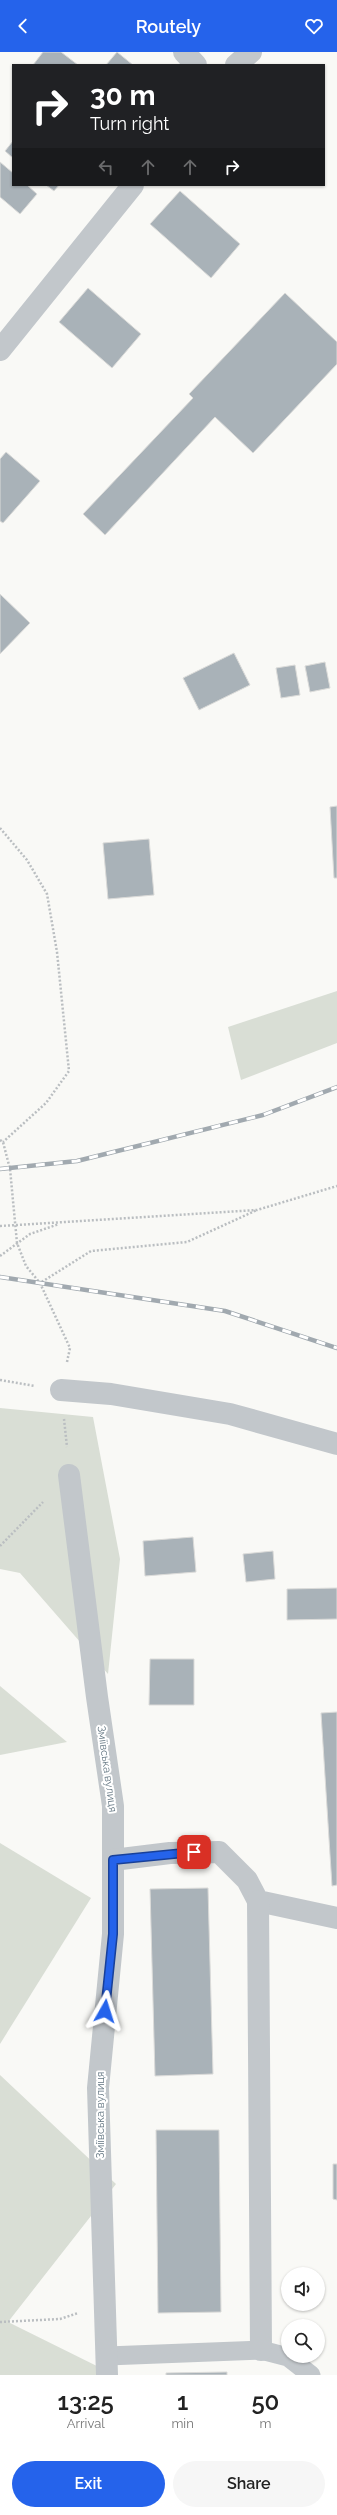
<!DOCTYPE html>
<meta charset="utf-8">
<style>
:root{--surface:#fff;--page:#f6f6f6;--text:#222;--muted:#767676;--accent:#2563eb}
body{margin:0;font-family:Raleway,sans-serif;background:var(--page);color:var(--text);height:100vh;display:flex;flex-direction:column;font-size:15px;white-space:nowrap}
*{box-sizing:border-box;margin:0}
p{font-size:13px;color:var(--muted)}
.icon{flex:none;width:22px;height:22px;fill:none;stroke:currentColor;stroke-width:2;stroke-linecap:round;stroke-linejoin:round}
.map{position:relative;height:2323px;overflow:hidden}
.sheet{display:flex;flex-direction:column;background:var(--surface);flex:1}
.sheet>*{flex:none}
.banner{position:absolute;left:12px;top:12px;width:313px;height:122px;border-radius:0px;box-shadow:0 1px 3px #0004;background:#202124;color:#fff;overflow:hidden}
.buttons{position:absolute;left:281px;top:2215px;display:grid;gap:8px}
.buttons a{display:grid;place-items:center;width:44px;height:44px;border-radius:50%;background:var(--surface);box-shadow:0 1px 3px #0004;font-size:20px}
.pin{position:absolute;display:grid;place-items:center;width:34px;height:34px;color:#fff;margin:-17px;border-radius:8px;box-shadow:0 2px 6px #0006}
.me{position:absolute;width:44px;margin:-22px;rotate:6deg;stroke-linejoin:round;filter:drop-shadow(0 0 3px #0008)}
.turn{display:flex;align-items:center;gap:14px;height:84px;padding:0 12px;font-size:18px}
.turn .icon{width:52px;height:52px;stroke-width:2.5}
.turn b{display:block;font-size:28px;line-height:34px}
.lanes{display:flex;align-items:center;height:38px;padding:0 12px;background:#0003;justify-content:center;gap:20px;direction:ltr}
.lanes .off{opacity:.35}
.eta{display:flex;justify-content:space-evenly;align-items:center;height:68px;text-align:center}
.eta b{font-size:24px;font-weight:600;line-height:28px}
.button{display:flex;gap:8px;margin-top:auto;padding:8px 12px}
.button a{flex:1;height:46px;border-radius:24px;background:var(--accent);color:#fff;font-size:16px;font-weight:600;line-height:46px;text-align:center}
.button a+a{background:var(--page);color:var(--text)}
header{display:flex;justify-content:space-between;align-items:center;height:52px;padding:0 12px;background:var(--accent);color:#fff;font-size:18px;font-weight:600}
.map>svg:first-child{display:block}
.green{fill:#d9ded5}
.building{fill:#a9b2b8;stroke:#dbdbd9}
.lines{fill:none;stroke-linecap:round;stroke-linejoin:round}
.path{stroke:#babec1;stroke-width:2.5;stroke-dasharray:2 2;stroke-linecap:butt}
.service{stroke:#c2c7cb;stroke-width:19}
.minor{stroke:#c2c7cb;stroke-width:22}
.rail-casing{stroke:#a1a9af;stroke-width:4.5}
.rail{stroke:#fff;stroke-width:3;stroke-dasharray:9;stroke-linecap:butt}
.route-casing{stroke:#184099;stroke-width:10}
.route{stroke:#2563eb;stroke-width:7}
.labels{text-anchor:middle;dominant-baseline:central;stroke-width:4;stroke-linejoin:round;paint-order:stroke}
.street-label{font-size:11px;fill:#637682;stroke:#fff}
</style>
<header><svg class="icon" aria-label="back" viewBox="0 0 24 24"><path d="M15 5l-7 7 7 7"/></svg>Routely<svg class="icon" aria-label="heart" viewBox="0 0 24 24"><path d="M12 20l-8-8c-3-5 5-10 8-4 3-6 11-1 8 4z"/></svg></header>
<div class="map">
<svg width="337" height="2323" viewBox="0 0 337 2323">
<rect width="100%" height="100%" fill="#f9f9f6"/>
<g class="green">
<path d="M337,939v52l-96,37 -13,-53z"/>
<path d="M0,1356l93,9 27,142 -12,115 -88,-101 -20,-4z"/>
<path d="M0,1634l67,56 -67,13z"/>
<path d="M0,1791l91,55 -91,146z"/>
<path d="M0,2023l116,109 -108,138 107,53h-115z"/>
</g>
<g class="building">
<path d="M43,0h18l17,13h-45z"/>
<path d="M117,0l16,13h-27z"/>
<path d="M13,89v17l-8,-7z"/>
<path d="M0,110l13,11v12h14l10,9 -17,20 -20,-17z"/>
<path d="M46,133h13l-5,6z"/>
<path d="M180,139l60,53 -29,34 -61,-54z"/>
<path d="M88,236l53,46 -29,34 -53,-46z"/>
<path d="M285,241l52,49v22l-84,89 -38,-36 -110,118 -22,-21 110,-116 -4,-4z"/>
<path d="M6,400l34,29 -37,42 -3,-2v-62z"/>
<path d="M0,542l30,29 -30,31z"/>
<path d="M234,601l16,32 -51,25 -16,-32z"/>
<path d="M325,610l5,26 -20,4 -5,-26z"/>
<path d="M295,613l5,30 -19,3 -5,-30z"/>
<path d="M337,754v72h-3l-4,-71z"/>
<path d="M149,787l5,56 -46,4 -5,-56z"/>
<path d="M193,1485l3,35 -51,4 -2,-35z"/>
<path d="M273,1499l2,28 -29,3 -3,-28z"/>
<path d="M337,1536v31l-50,1v-31z"/>
<path d="M150,1607h44v46h-45z"/>
<path d="M337,1660v173l-5,1 -11,-173z"/>
<path d="M208,1836l5,186 -58,2 -5,-187z"/>
<path d="M156,2078h63l2,182 -63,1z"/>
<path d="M333,2112h4v36l-4,-1z"/>
<path d="M227,2320v3h-61v-2z"/>
</g>
<g class="lines">
<g class="path">
<path d="M0,776l27,32 20,34 10,58 12,119 -23,32 -43,39"/>
<path d="M0,1088l3,2 7,27 7,74 9,23 14,17"/>
<path d="M0,1174l257,-16 80,-24"/>
<path d="M0,1204l30,-22 29,-10"/>
<path d="M67,1310l3,-14 -30,-65 51,-32 96,-9 70,-32"/>
<path d="M0,1328l35,6"/>
<path d="M64,1367l3,28"/>
<path d="M0,1494l43,-44"/>
<path d="M0,2270l60,-3 18,-6"/>
</g>
<path class="service" d="M107,2304l154,-6 27,7 23,18"/>
<g class="minor">
<path d="M184,0l12,13"/>
<path d="M236,13l15,-13"/>
<path d="M0,298l133,-165"/>
<path d="M61,1338l50,4 119,20 107,30"/>
<path d="M69,1423l28,222 16,109v128l-15,154 9,287"/>
<path d="M113,1808l57,-7 49,-1 28,28 11,21 79,17"/>
<path d="M258,1849l3,449"/>
</g>
<g class="rail-casing">
<g id="rail">
<path d="M0,1117l77,-8 186,-46 74,-28"/>
<path d="M0,1225l225,34 112,37"/>
</g>
</g>
<use href="#rail" class="rail"/>
</g>
<g class="lines">
<g class="route-casing">
<path id="route" d="M105,1959l8,-77v-74l81,-8"/>
</g>
<use href="#route" class="route"/>
</g>
<g class="labels">
<g class="street-label">
<text transform="translate(107 1717) rotate(82)">Зміївська вулиця</text>
<text transform="translate(100 2063) rotate(-90)">Зміївська вулиця</text>
</g>
</g>
</svg>
<div class="buttons">
<a><svg class="icon" aria-label="sound" viewBox="0 0 24 24"><path d="M4 9h4l5-4v14l-5-4H4zM17 9q2 3 0 6"/></svg></a>
<a><svg class="icon" aria-label="search" viewBox="0 0 24 24"><circle cx="10" cy="10" r="6"/><path d="M15 15l6 6"/></svg></a>
</div>
<div class="pin" style="left:194px;top:1800px;background:#d93025"><svg class="icon" aria-label="arrive" viewBox="0 0 24 24"><path d="M6 21V4h12l-3 4 3 4H6"/></svg></div>
<svg class="me" style="left:105px;top:1959px" viewBox="-20 -20 40 40"><path d="M0-17L14 15 0 8-14 15z" fill="#2563eb" stroke="#fff" stroke-width="4"/></svg>
<div class="banner">
<div class="turn"><svg class="icon" aria-label="right" viewBox="0 0 24 24"><path d="M7 20v-9h11M14 6l5 5-5 5"/></svg><div><b>30 m</b>Turn right</div></div>
<div class="lanes"><svg class="icon off" aria-label="left" viewBox="0 0 24 24"><path d="M17 20v-9H6M10 6l-5 5 5 5"/></svg><svg class="icon off" aria-label="ahead" viewBox="0 0 24 24"><path d="M12 20V5M6 11l6-6 6 6"/></svg><svg class="icon off" aria-label="ahead" viewBox="0 0 24 24"><path d="M12 20V5M6 11l6-6 6 6"/></svg><svg class="icon" aria-label="right" viewBox="0 0 24 24"><path d="M7 20v-9h11M14 6l5 5-5 5"/></svg></div>
</div>
</div>
<section class="sheet">
<div class="eta">
<div><b>13:25</b><p>Arrival</p></div>
<div><b>1</b><p>min</p></div>
<div><b>50</b><p>m</p></div>
</div>
<div class="button"><a>Exit</a><a>Share</a></div>
</section>
